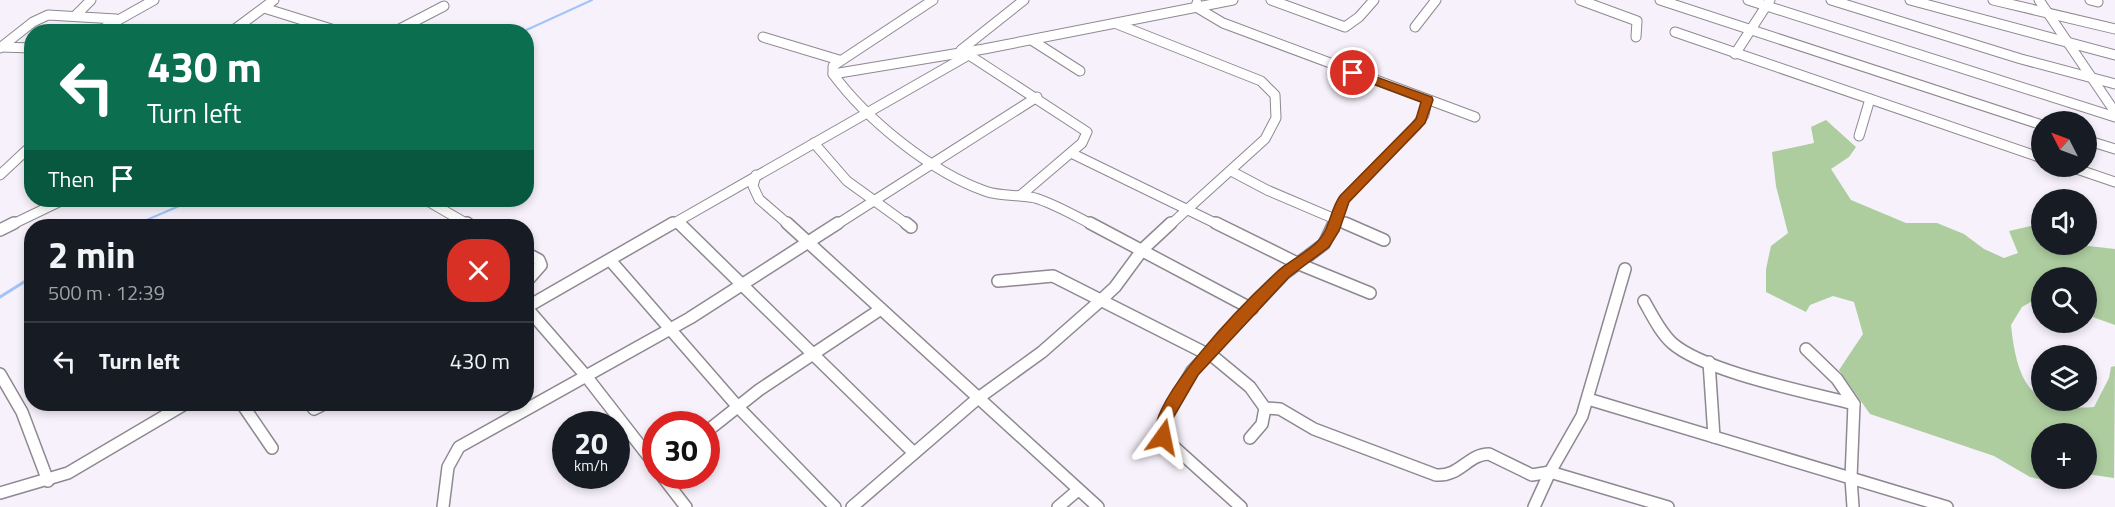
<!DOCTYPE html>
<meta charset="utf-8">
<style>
:root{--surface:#171b24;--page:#20242c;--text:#f1f3f6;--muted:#9ea1a6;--line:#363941}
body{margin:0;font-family:"Titillium Web",sans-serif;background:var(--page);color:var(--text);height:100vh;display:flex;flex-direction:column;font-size:22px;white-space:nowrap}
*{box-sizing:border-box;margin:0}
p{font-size:20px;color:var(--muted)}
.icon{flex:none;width:33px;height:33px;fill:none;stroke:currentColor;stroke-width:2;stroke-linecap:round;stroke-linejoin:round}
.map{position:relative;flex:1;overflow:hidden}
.drawer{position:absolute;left:24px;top:219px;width:510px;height:192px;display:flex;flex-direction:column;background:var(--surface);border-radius:24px;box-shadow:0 3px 9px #0003}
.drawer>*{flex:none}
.hud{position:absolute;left:24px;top:24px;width:510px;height:183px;border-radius:24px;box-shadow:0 3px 9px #0003;background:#0b6e4f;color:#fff;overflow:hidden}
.needle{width:39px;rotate:312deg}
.controls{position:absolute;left:2031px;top:111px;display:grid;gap:12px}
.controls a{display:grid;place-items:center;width:66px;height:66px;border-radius:50%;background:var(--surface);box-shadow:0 3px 9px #0003;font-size:30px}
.speed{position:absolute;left:552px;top:411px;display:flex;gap:12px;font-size:30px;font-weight:700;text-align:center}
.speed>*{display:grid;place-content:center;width:78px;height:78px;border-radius:50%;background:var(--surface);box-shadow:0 3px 9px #0003;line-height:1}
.speed small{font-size:15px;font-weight:400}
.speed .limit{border:9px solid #d22;background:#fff;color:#111}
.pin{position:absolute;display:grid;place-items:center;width:51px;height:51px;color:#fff;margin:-26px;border:3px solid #fff;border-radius:50%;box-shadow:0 2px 6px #0007}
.me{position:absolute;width:66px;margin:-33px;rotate:12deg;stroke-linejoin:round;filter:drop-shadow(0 0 4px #0008)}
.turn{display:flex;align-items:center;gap:21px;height:126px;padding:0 24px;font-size:27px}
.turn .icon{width:78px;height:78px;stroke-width:2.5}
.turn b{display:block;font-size:42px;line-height:51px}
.then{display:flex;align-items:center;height:57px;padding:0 24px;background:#0003;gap:12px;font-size:22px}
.round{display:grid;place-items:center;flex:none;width:63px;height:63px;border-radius:24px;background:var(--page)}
.head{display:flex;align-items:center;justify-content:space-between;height:102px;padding:0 24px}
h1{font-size:36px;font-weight:700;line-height:45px}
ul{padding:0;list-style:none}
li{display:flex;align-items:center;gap:18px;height:78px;padding:0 24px;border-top:2px solid var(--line)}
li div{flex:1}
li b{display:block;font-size:22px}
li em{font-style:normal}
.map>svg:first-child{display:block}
.green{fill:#adcd9f}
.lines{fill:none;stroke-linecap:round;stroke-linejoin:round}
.stream-far1{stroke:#a1c4f8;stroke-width:2}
.stream{stroke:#a1c4f8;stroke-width:3}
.street-far1-casing{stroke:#8e8891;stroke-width:11}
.street-casing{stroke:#8e8891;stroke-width:14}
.street-far1{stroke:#fff;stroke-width:9}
.street{stroke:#fff;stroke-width:11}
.route{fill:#b45309;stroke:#753606;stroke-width:1.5}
</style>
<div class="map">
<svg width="2115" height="507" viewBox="0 0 2115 507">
<rect width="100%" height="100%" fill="#f7f1fb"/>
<path class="green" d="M1826,120l30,27 -7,10 -18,12 20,31 55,23h31l27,11 20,15 20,9 14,-5 -9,-22 31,-7 -4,-21 5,6 1,35 38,1 35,4v76l-28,-10 -1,-37h-44l-1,24 -7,-2 -12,7 -11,18c6,57 20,87 83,82l15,-29 2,-11 4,-1 -1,112 -27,-4 -1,-40h-44v44l32,1 -7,6 -37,-8 -36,-21 -124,-42 -31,-44 24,-36 -9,-32 -21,-6 -23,9 -4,7 -40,-20v-23l5,-23 17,-13 -12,-47 -4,-34 42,-9 -3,-16z"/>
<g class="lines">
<g class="stream-far1">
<path d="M522,32l70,-32"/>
<path d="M135,225l58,-25"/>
</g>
<g class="stream">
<path d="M133,226l6,-3"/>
<path d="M0,297l32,-20"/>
</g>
<g class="street-far1-casing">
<g id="street-far1">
<path d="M933,0l-100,66v8l151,-25 249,-49"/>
<path d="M1271,0l74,27 14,-10 15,-17"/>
<path d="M1580,0l57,21 -1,16"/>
<path d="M1660,0l382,125"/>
<path d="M1748,0l367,117"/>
<path d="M1831,0l190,59 94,25"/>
<path d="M1910,0l205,55"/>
<path d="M1993,0l122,29"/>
<path d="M2039,0l76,112"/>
<path d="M2090,0l8,2"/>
<path d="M1197,3l-1,4 27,16 252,94"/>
<path d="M264,8l77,24"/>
<path d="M75,16l16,-16"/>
<path d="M1117,24l144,57 14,14 1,23 -11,21 -95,86"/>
<path d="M1415,27l21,-27"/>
<path d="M97,32l57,-32"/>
<path d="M231,32l43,-32"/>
<path d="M394,32l50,-26"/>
<path d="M1675,32l367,126"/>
<path d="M763,37l76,23"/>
<path d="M1033,41l47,30"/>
<path d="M0,47l32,1"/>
<path d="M0,48l33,-26 15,-7 68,4"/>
<path d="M961,50l63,-50"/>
<path d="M1735,54l35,-54"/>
<path d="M969,55l118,77 -5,11 -61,52"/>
<path d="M833,74c34,46 98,98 152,117 16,6 33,3 50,7 20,6 40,18 58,27"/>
<path d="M1859,136l11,-37"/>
<path d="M2086,140l29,9"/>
<path d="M814,143l33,38 61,44"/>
<path d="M1071,153l148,72"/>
<path d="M2068,166l47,16"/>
<path d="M1231,171l36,19 82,35"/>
<path d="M0,175l32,-30"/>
<path d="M756,175l-3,11 6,13 30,26"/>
<path d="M426,200l43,25"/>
<path d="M678,222l3,3"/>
<path d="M11,225l52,-25"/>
<path d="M671,225l301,-172"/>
<path d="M836,225l201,-128"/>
<path d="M1334,225l10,-26 72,-73 8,-11 3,-15"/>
</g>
</g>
<g class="street-casing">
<g id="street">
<path d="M467,223l4,3"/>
<path d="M679,223l235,230"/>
<path d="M787,223l311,284"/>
<path d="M906,223l5,4"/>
<path d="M1090,223l162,86"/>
<path d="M1216,223l83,41 71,29"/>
<path d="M1345,223l39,17"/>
<path d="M0,230l14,-7"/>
<path d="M526,253l13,7 2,5 -15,17"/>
<path d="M610,260l128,147 97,100"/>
<path d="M998,281l55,-5 162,82 35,29 15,21 -3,16 -12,14"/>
<path d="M1644,301c8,14 16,31 28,42 33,29 136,49 182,61"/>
<path d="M526,307l60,69 70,90"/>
<path d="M527,307l146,-84"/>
<path d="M1806,349l31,30 17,25 -3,74 2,29"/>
<path d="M1709,362l5,75"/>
<path d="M0,374l22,38 26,69"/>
<path d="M1588,399l359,108"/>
<path d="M242,404l30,44"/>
<path d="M310,404l4,5 10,-5"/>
<path d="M1265,408l15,1 34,20 122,46c24,2 32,-21 53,-21l43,21 18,-3 118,35"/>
<path d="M706,432l53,-42 122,-81"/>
<path d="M662,476l24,31"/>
<path d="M0,493l68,-20 117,-69"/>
<path d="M443,507l5,-40 11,-20 231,-129 148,-95"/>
<path d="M852,507l125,-108 65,-47 58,-51 15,-14 28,-38 28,-26"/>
<path d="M1058,507l20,-17"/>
<path d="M1241,507l-78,-70 2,-20 27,-46 92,-97 40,-30 10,-21"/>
<path d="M1534,507l16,-35 32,-56 43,-147"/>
</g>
</g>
<use href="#street-far1" class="street-far1"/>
<use href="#street" class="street"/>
</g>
<path class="route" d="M1349,70h8l75,27 1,3 -8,23 -76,79 -10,29 -10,16 -40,30 -91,98 -25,43 -5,24h-11c-18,-36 94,-146 121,-171 12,-11 29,-18 40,-30 12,-12 12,-31 22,-45l76,-77 5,-17 -72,-27z"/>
</svg>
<div class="controls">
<a><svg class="needle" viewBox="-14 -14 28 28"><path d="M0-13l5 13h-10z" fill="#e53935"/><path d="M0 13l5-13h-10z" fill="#9ea1a6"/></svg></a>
<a><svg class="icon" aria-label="sound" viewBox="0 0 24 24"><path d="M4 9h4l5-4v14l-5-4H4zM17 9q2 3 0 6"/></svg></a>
<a><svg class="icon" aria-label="search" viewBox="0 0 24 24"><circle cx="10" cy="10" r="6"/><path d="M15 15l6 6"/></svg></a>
<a><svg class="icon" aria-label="layers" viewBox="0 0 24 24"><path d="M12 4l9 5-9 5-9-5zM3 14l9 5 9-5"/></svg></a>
<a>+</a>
</div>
<div class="speed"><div>20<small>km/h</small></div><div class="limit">30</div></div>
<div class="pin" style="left:1353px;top:73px;background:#d93025"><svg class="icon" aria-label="arrive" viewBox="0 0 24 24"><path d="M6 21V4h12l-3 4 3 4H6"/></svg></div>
<svg class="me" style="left:1163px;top:437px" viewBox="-20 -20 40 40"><path d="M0-17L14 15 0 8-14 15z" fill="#b45309" stroke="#fff" stroke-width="4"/></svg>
<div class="hud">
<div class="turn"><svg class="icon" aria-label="left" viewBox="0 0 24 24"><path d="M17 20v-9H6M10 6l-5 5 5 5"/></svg><div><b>430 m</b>Turn left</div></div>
<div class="then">Then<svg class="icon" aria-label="arrive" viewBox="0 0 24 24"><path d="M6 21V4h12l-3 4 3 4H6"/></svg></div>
</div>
<section class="drawer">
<div class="head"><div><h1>2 min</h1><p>500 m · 12:39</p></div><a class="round" style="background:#d93025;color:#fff"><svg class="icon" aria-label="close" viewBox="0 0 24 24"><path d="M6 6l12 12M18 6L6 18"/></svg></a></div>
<ul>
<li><svg class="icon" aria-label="left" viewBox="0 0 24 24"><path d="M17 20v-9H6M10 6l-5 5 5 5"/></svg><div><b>Turn left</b></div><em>430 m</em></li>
</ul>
</section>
</div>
